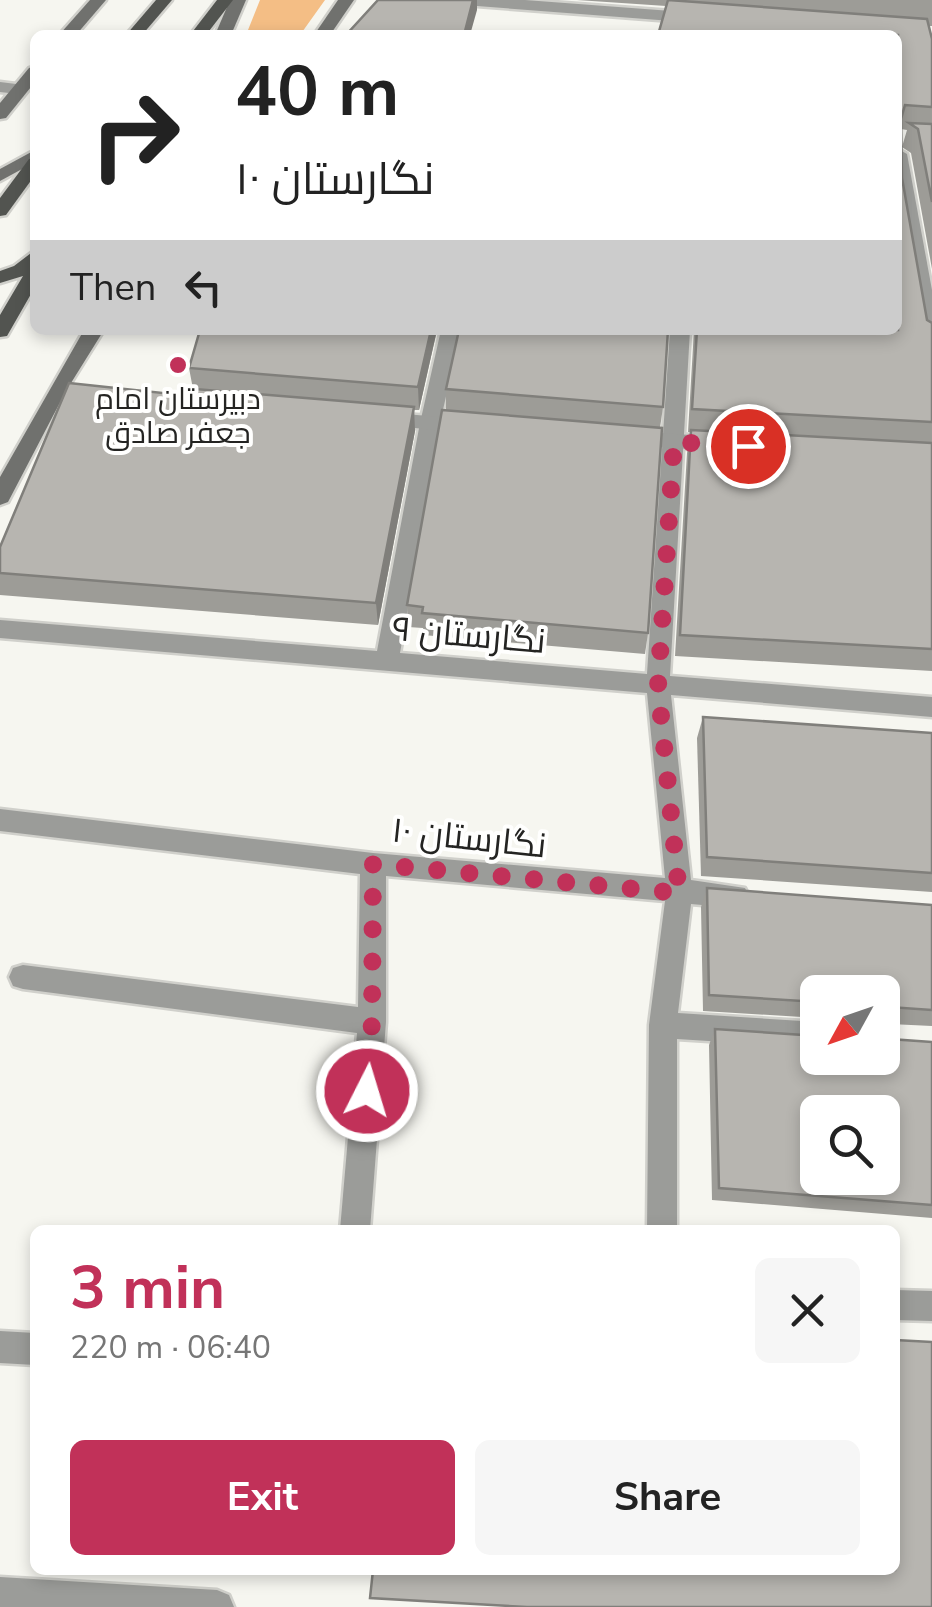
<!DOCTYPE html>
<meta charset="utf-8">
<style>
:root{--surface:#fff;--page:#f6f6f6;--text:#222;--muted:#767676;--accent:#c13159}
body{margin:0;font-family:"Nunito Sans",Cairo,sans-serif;background:var(--page);color:var(--text);height:100vh;display:flex;flex-direction:column;font-size:38px;white-space:nowrap}
*{box-sizing:border-box;margin:0}
p{font-size:32px;color:var(--muted)}
.icon{flex:none;width:55px;height:55px;fill:none;stroke:currentColor;stroke-width:2;stroke-linecap:round;stroke-linejoin:round}
.map{position:relative;flex:1;overflow:hidden}
.side{position:absolute;left:30px;top:1225px;width:870px;height:350px;display:flex;flex-direction:column;background:var(--surface);border-radius:15px;box-shadow:0 5px 15px #0003}
.side>*{flex:none}
.banner{position:absolute;left:30px;top:30px;width:872px;height:305px;border-radius:15px;box-shadow:0 5px 15px #0003;background:#fff;color:var(--text);overflow:hidden}
.needle{width:65px;rotate:230deg}
.fabs{position:absolute;left:800px;top:975px;display:grid;gap:20px}
.fabs a{display:grid;place-items:center;width:100px;height:100px;border-radius:15px;background:var(--surface);box-shadow:0 5px 15px #0003;font-size:50px}
.pin{position:absolute;display:grid;place-items:center;width:85px;height:85px;color:#fff;margin:-42px;border:5px solid #fff;border-radius:50%;box-shadow:0 2px 10px #0007}
.me{position:absolute;width:110px;margin:-55px;rotate:5deg;stroke-linejoin:round;filter:drop-shadow(0 0 8px #0008)}
.turn{display:flex;align-items:center;gap:35px;height:210px;padding:0 40px;font-size:45px}
.turn .icon{width:130px;height:130px;stroke-width:2.5}
.turn b{display:block;font-size:70px;line-height:85px}
.then{display:flex;align-items:center;height:95px;padding:0 40px;background:#0003;gap:20px;font-size:38px}
.round{display:grid;place-items:center;flex:none;width:105px;height:105px;border-radius:15px;background:var(--page)}
.summary{display:flex;align-items:center;justify-content:space-between;height:170px;padding:0 40px}
h1{font-size:60px;font-weight:700;line-height:75px;color:var(--accent)}
.primary-button{display:flex;gap:20px;margin-top:auto;padding:20px 40px}
.primary-button a{flex:1;height:115px;border-radius:15px;background:var(--accent);color:#fff;font-size:40px;font-weight:700;line-height:115px;text-align:center}
.primary-button a+a{background:var(--page);color:var(--text)}
.map>svg:first-child{display:block}
.green{fill:#f4be85}
.lines{fill:none;stroke-linecap:round;stroke-linejoin:round}
.minor-casing{stroke:#d0d0cb;stroke-width:5}
.tertiary-casing{stroke:#d0d0cb;stroke-width:5}
.secondary-casing{stroke:#d0d0cb;stroke-width:5}
.primary-casing{stroke:#d0d0cb;stroke-width:5}
.minor{fill:#9b9c99;fill-rule:evenodd}
.tertiary{fill:#9b9c99;fill-rule:evenodd}
.secondary{fill:#70716e;fill-rule:evenodd}
.primary{fill:#525450;fill-rule:evenodd}
.wall{fill:#9d9c97}
.shaded-wall{fill:#807f7b}
.building{fill:#b7b5b0;stroke:#807f7b;stroke-width:2.5;fill-rule:evenodd}
.route{stroke:#c13159;stroke-width:18;stroke-dasharray:0 32.4}
.poi-dot{fill:#c13159;stroke:#fffffe;stroke-width:4}
.labels{text-anchor:middle;dominant-baseline:central;stroke-width:8;stroke-linejoin:round;paint-order:stroke}
.far-poi-label{font-size:30px;fill:#242422;stroke:#fffffe}
.street-label{font-size:35px;fill:#242422;stroke:#fffffe}
</style>
<div class="map">
<svg width="932" height="1607" viewBox="0 0 932 1607">
<rect width="100%" height="100%" fill="#f6f6f0"/>
<path class="green" d="M260,0h65l-25,35h-54z"/>
<g class="lines">
<g class="minor-casing">
<g id="minor">
<path d="M456,0h69l173,13 8,5 -8,5 -234,-18z"/>
<path d="M0,82l24,3 2,4 -8,5 -18,-2z"/>
<path d="M898,149l9,5 25,136v59l-10,-6 -24,-142z"/>
<path d="M441,330h20l-21,93 -40,230 247,21 23,-344h20l-20,346 262,21v20l-261,-22 20,185 54,8 4,8 -4,8 -9,4 -45,-4 -13,109 140,9v26l-141,-9v191h-30l2,-205 16,-124 -279,-25v146l-16,208h-30l17,-197 -334,-44 -10,-3 -4,-9 4,-9 10,-3 335,42 2,-133 -360,-43v-22l373,44 292,25 -18,-185 -647,-55v-18l377,31 43,-228z"/>
<path d="M895,1290l37,1v30l-37,-1z"/>
<path d="M0,1331l35,2v32l-35,-2z"/>
<path d="M0,1577l217,13 12,5 5,12h-234z"/>
</g>
</g>
<g class="tertiary-casing">
<g id="tertiary">
<path d="M383,412l90,8 10,7 -10,7 -97,-10v-10z"/>
<path d="M628,431l94,6 10,7 -10,7 -94,-6 -10,-7z"/>
</g>
</g>
<g class="secondary-casing">
<g id="secondary">
<path d="M90,0h16l-30,35h-17z"/>
<path d="M230,0h16l-15,35h-16z"/>
<path d="M338,0h16l-24,35h-16z"/>
<path d="M35,66v16l-29,36 -6,1v-16l29,-35z"/>
<path d="M35,150v12l-35,19v-12z"/>
<path d="M84,330h20l-38,61 -58,111 -8,3v-28z"/>
</g>
</g>
<g class="primary-casing">
<g id="primary">
<path d="M156,0h16l-30,35h-16z"/>
<path d="M217,0h16l-27,35h-16z"/>
<path d="M35,158v17l-29,40 -6,1v-18l29,-39z"/>
<path d="M35,250v37l-28,49 -7,1v-22l23,-39 -23,7v-12l14,-5z"/>
</g>
</g>
<use href="#minor" class="minor"/>
<use href="#tertiary" class="tertiary"/>
<use href="#secondary" class="secondary"/>
<use href="#primary" class="primary"/>
</g>
<g class="wall">
<path d="M577,0h355v26h-3l3,13v230l-21,-116 -9,-6 5,-17 -6,-1 1,49 25,142 5,3v348l-257,-15 12,-203 4,-21h-3l6,-102h204l-232,-324z"/>
<path d="M200,330h237l-18,80h-5l1,21 -37,194 -378,-30v-48l181,-152 12,-6 -4,-21z"/>
<path d="M446,389l217,18 -3,21 -12,205 -3,21 -222,-19v-7l-15,-1 -1,-22 39,-195z"/>
<path d="M703,717l229,16v159l-231,-16 -4,-138z"/>
<path d="M707,888l225,17v121l-42,-2v15l42,3v176l-220,-18 -3,-155 6,-16 167,29 -64,-66v26l-115,-7 -2,-104z"/>
</g>
<g class="shaded-wall">
<path d="M473,0h4v10l-7,25h-6z"/>
<path d="M431,330h6l-18,80 -1,-23z"/>
<path d="M414,407l1,24 -37,194 -2,-22z"/>
</g>
<g class="building">
<path d="M378,0h95l-9,35h-118z"/>
<path d="M668,0l259,19 5,20v68l-27,-2 -4,14 1,59 25,142 5,3v99l-240,-13 5,-79h201v-295h-240z"/>
<path d="M909,123l23,1v78l-14,-73z"/>
<path d="M200,330h231l-13,57 -229,-19z"/>
<path d="M459,330h209l-5,77 -217,-18z"/>
<path d="M69,383l112,12 2,-7 231,19 -38,196 -376,-30v-26z"/>
<path d="M442,410l220,18 -14,205 -226,-20 1,-6 -16,-2z"/>
<path d="M691,430l241,13v206l-252,-14z"/>
<path d="M703,717l229,16v140l-225,-16z"/>
<path d="M707,888l225,17v105l-42,-3v32l42,3v163l-213,-17 -4,-159 103,7v22h64v-66h-64v10l-109,-7zM818,1112h64v66h-64z"/>
<path d="M895,1340l37,2v265h-405l-157,-9 3,-28h522z"/>
</g>
<g class="lines">
<path class="route" d="M367,1091l5,-69 1,-158 306,29 -21,-207 16,-244 74,4"/>
</g>
<circle class="poi-dot" cx="178" cy="365" r="10"/>
<g class="labels">
<g class="far-poi-label">
<text x="178" y="399">دبیرستان امام<tspan x="178" dy="34">جعفر صادق</tspan></text>
</g>
<g class="street-label">
<text transform="translate(469 635) rotate(5)">نگارستان ۹</text>
<text transform="translate(469 838) rotate(6)">نگارستان ۱۰</text>
</g>
</g>
</svg>
<div class="fabs">
<a><svg class="needle" viewBox="-14 -14 28 28"><path d="M0-13l5 13h-10z" fill="#e53935"/><path d="M0 13l5-13h-10z" fill="#767676"/></svg></a>
<a><svg class="icon" aria-label="search" viewBox="0 0 24 24"><circle cx="10" cy="10" r="6"/><path d="M15 15l6 6"/></svg></a>
</div>
<div class="pin" style="left:748px;top:446px;background:#d93025"><svg class="icon" aria-label="arrive" viewBox="0 0 24 24"><path d="M6 21V4h12l-3 4 3 4H6"/></svg></div>
<svg class="me" style="left:367px;top:1091px" viewBox="-20 -20 40 40"><circle r="17" fill="#c13159" stroke="#fff" stroke-width="3"/><path d="M0-11L8 9 0 5-8 9z" fill="#fff"/></svg>
<div class="banner">
<div class="turn"><svg class="icon" aria-label="right" viewBox="0 0 24 24"><path d="M7 20v-9h11M14 6l5 5-5 5"/></svg><div><b>40 m</b>نگارستان ۱۰</div></div>
<div class="then">Then<svg class="icon" aria-label="left" viewBox="0 0 24 24"><path d="M17 20v-9H6M10 6l-5 5 5 5"/></svg></div>
</div>
<section class="side">
<div class="summary"><div><h1>3 min</h1><p>220 m · 06:40</p></div><a class="round"><svg class="icon" aria-label="close" viewBox="0 0 24 24"><path d="M6 6l12 12M18 6L6 18"/></svg></a></div>
<div class="primary-button"><a>Exit</a><a>Share</a></div>
</section>
</div>
